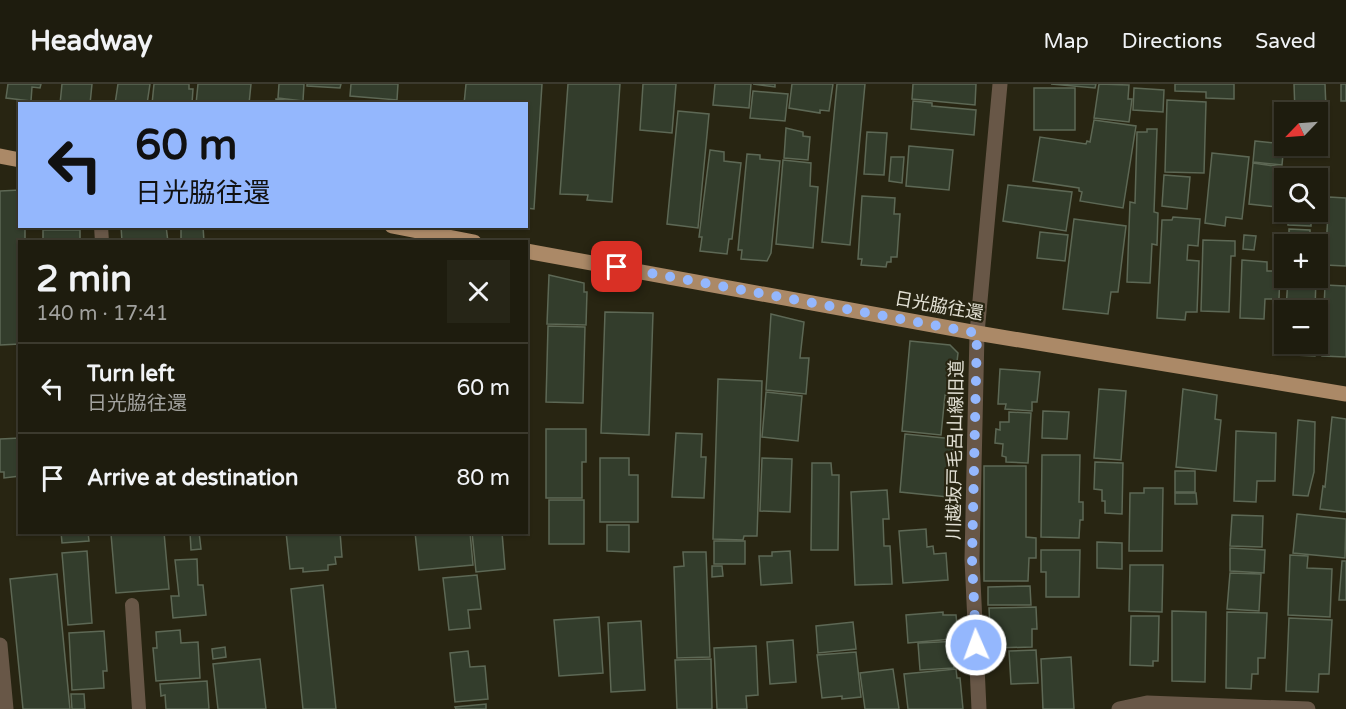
<!DOCTYPE html>
<meta charset="utf-8">
<style>
:root{--surface:#1e1c0e;--page:#262517;--text:#f1f3f6;--muted:#a1a19e;--line:#3c3a2e}
body{margin:0;font-family:"Varela Round","Noto Sans JP",sans-serif;background:var(--page);color:var(--text);height:100vh;display:flex;flex-direction:column;font-size:22px;white-space:nowrap}
*{box-sizing:border-box;margin:0}
p{font-size:20px;color:var(--muted)}
.icon{flex:none;width:33px;height:33px;fill:none;stroke:currentColor;stroke-width:2;stroke-linecap:round;stroke-linejoin:round}
.map{position:relative;flex:1;overflow:hidden}
.panel{position:absolute;left:18px;top:156px;width:510px;height:294px;display:flex;flex-direction:column;background:var(--surface);border-radius:0px;box-shadow:0 2px 4px #0004,0 0 0 2px var(--line)}
.panel>*{flex:none}
.hud{position:absolute;left:18px;top:18px;width:510px;height:126px;border-radius:0px;box-shadow:0 2px 4px #0004,0 0 0 2px var(--line);background:#94b7fd;color:#111;overflow:hidden}
.needle{width:39px;rotate:245deg}
.tools{position:absolute;left:1274px;top:18px;display:grid;gap:12px}
.tools a{display:grid;place-items:center;width:54px;height:54px;border-radius:0px;background:var(--surface);box-shadow:0 2px 4px #0004,0 0 0 2px var(--line);font-size:30px}
.pin{position:absolute;display:grid;place-items:center;width:51px;height:51px;color:#fff;margin:-26px;border-radius:12px;box-shadow:0 3px 9px #0006}
.me{position:absolute;width:66px;margin:-33px;rotate:358deg;stroke-linejoin:round;filter:drop-shadow(0 0 4px #0008)}
.turn{display:flex;align-items:center;gap:21px;height:126px;padding:0 18px;font-size:27px}
.turn .icon{width:78px;height:78px;stroke-width:2.5}
.turn b{display:block;font-size:42px;line-height:51px}
.round{display:grid;place-items:center;flex:none;width:63px;height:63px;border-radius:0px;background:var(--page)}
.headline{display:flex;align-items:center;justify-content:space-between;height:102px;padding:0 18px}
h1{font-size:36px;font-weight:800;line-height:45px}
ul{padding:0;list-style:none}
li{display:flex;align-items:center;gap:18px;height:90px;padding:0 18px;border-top:2px solid var(--line)}
li div{flex:1}
li b{display:block;font-size:22px}
li em{font-style:normal}
header{display:flex;align-items:center;gap:36px;box-sizing:border-box;height:84px;padding:0 30px;background:var(--surface);border-bottom:2px solid var(--line)}
header strong{font-size:28px}
nav{display:flex;gap:33px;margin-inline-start:auto;font-size:21px}
.map>svg:first-child{display:block}
.building{fill:#333d2c;stroke:#5d6855;stroke-width:1.5}
.lines{fill:none;stroke-linecap:round;stroke-linejoin:round}
.service{stroke:#685747;stroke-width:14}
.minor{stroke:#685747;stroke-width:15}
.tertiary{stroke:#685747;stroke-width:15}
.primary{stroke:#ab8967;stroke-width:15}
.route{stroke:#94b7fd;stroke-width:10;stroke-dasharray:0 18}
.labels{text-anchor:middle;dominant-baseline:central;stroke-width:4.5;stroke-linejoin:round;paint-order:stroke}
.street-label{font-size:18px;fill:#e2e0d4;stroke:#282512}
</style>
<header>
<strong>Headway</strong>
<nav><a>Map</a><a>Directions</a><a>Saved</a></nav>
</header>
<div class="map">
<svg width="1346" height="625" viewBox="0 0 1346 625">
<rect width="100%" height="100%" fill="#282512"/>
<g class="building">
<path d="M8,0h33l-1,4 -8,-1 -1,14 -25,-3z"/>
<path d="M62,0h30l-2,20h-30z"/>
<path d="M118,0h32l-3,20h-32z"/>
<path d="M154,0h35v5h4l-1,15h-40z"/>
<path d="M198,0h53l-2,20h-53z"/>
<path d="M279,0h25l-1,17 -25,-3z"/>
<path d="M307,0h34l-1,4 -33,-2z"/>
<path d="M351,0h47l-1,16 -47,-4z"/>
<path d="M466,0h76l-8,125 -8,-1v-104h-62z"/>
<path d="M568,0h52l-8,118 -25,-2 1,-5 -28,-1z"/>
<path d="M643,0h33l-4,49 -32,-3z"/>
<path d="M715,0h36l-2,24 -36,-3z"/>
<path d="M753,0h22v3z"/>
<path d="M792,0h41l-4,27 -9,-1v3l-31,-5z"/>
<path d="M837,0h28l-15,161 -28,-3z"/>
<path d="M913,0h63l-1,21 -63,-6z"/>
<path d="M1051,0h45l-1,4z"/>
<path d="M1099,0l30,1 -1,14h4l-3,23 -35,-4z"/>
<path d="M1175,0h59v15l-28,-1v-6l-31,-1z"/>
<path d="M1294,0h31l2,50h-10v-22h-22z"/>
<rect x="1341" y="0" width="5" height="17"/>
<rect x="1034" y="4" width="41" height="42"/>
<path d="M1134,4l30,2 -1,22 -30,-2z"/>
<path d="M753,7l35,3 -3,27 -35,-3z"/>
<path d="M276,15l27,3v2h-27z"/>
<path d="M1167,16l39,2 -2,71 -39,-1z"/>
<path d="M913,17l19,2v3l44,4 -2,25 -63,-6z"/>
<path d="M678,27l31,3 -11,114 -31,-4z"/>
<path d="M1094,36l42,6 -13,82 -43,-7 2,-9 -3,-1v-3l-46,-7 7,-44 46,7 1,-3 3,1z"/>
<path d="M786,44l17,4v4l7,1 -2,23 -24,-2z"/>
<path d="M1147,45h10l-3,83 4,1 -1,32 -5,-1 -2,39 -23,-1 3,-80 5,1 2,-71h10z"/>
<path d="M867,48l20,1 -3,42 -20,-1z"/>
<path d="M1255,57l29,3 -2,21 -29,-3z"/>
<path d="M909,62l44,4 -4,40 -43,-4z"/>
<path d="M710,66l14,2v9l17,2 -9,76h-3l-2,15 -27,-3 2,-14h-3z"/>
<path d="M1212,69l37,4 -7,62 -16,-2 -1,9 -20,-3z"/>
<path d="M747,70l13,1v4l20,2 -9,92 -4,8 -26,-2 1,-9h-4z"/>
<path d="M891,73h13l-2,26 -13,-2z"/>
<path d="M783,76l28,3 -1,23 8,1 -5,61 -37,-4z"/>
<path d="M1253,79l29,4 -5,40 -28,-3z"/>
<path d="M1290,84l35,1 -2,54h-12v3l-23,-1v-13h29v-34h-27z"/>
<path d="M1164,91l26,2 -3,32 -25,-3z"/>
<path d="M1008,101l64,7 -6,39 -63,-10z"/>
<path d="M20,106v36h5v16h-5v102l-20,1v-154z"/>
<path d="M862,112l33,2 -1,16h6l-3,43h-6v5h-4l-1,5 -25,-2 1,-6h-4z"/>
<path d="M1329,113l17,1v68l-21,-1z"/>
<path d="M1173,133l27,2 -2,27 -10,-1 -1,15 12,1 -2,51h-11l-1,8 -28,-2 5,-98h10z"/>
<path d="M1074,135l52,7 -8,66h-7l-3,22 -45,-5z"/>
<path d="M121,142h45l2,16h-46z"/>
<path d="M181,142h22l1,16h-23z"/>
<path d="M1289,145l21,1v14h-21z"/>
<rect x="43" y="146" width="37" height="12"/>
<path d="M1040,148l28,3 -3,26 -28,-3z"/>
<path d="M1244,151l12,1 -2,14 -11,-1z"/>
<path d="M1203,156l32,1v15h-4l-2,56 -28,-1z"/>
<path d="M1242,176l25,2v9h13l-1,28h-14l-1,20 -24,-1z"/>
<path d="M549,191l35,8v9h3l-1,33 -39,-1z"/>
<path d="M1288,194h28l-1,32h-29z"/>
<path d="M1325,201l21,1v71l-24,-1z"/>
<path d="M605,228l48,1 -4,122 -48,-2z"/>
<path d="M771,230l33,8 -4,36h9l-3,36 -40,-4z"/>
<path d="M548,242l37,1 -2,76 -37,-1z"/>
<path d="M910,257l40,4 8,8 -5,43 -8,-1 -4,40 -39,-4z"/>
<path d="M1285,260h31l-1,12 -21,-1v-7h-9z"/>
<path d="M1000,285l40,3 -3,30h-5v9l-27,-2 1,-5h-8z"/>
<path d="M718,295l44,2 -5,155h-13l-1,4 -30,-1z"/>
<path d="M1099,305l27,2 -5,69 -27,-2z"/>
<path d="M1183,305l34,6 -2,24 6,1 -5,51 -40,-4z"/>
<path d="M766,308l36,4 -4,45 -36,-4z"/>
<path d="M1043,327l26,1 -2,27 -25,-1z"/>
<path d="M1009,328l22,1 -3,50 -22,-1v-5l-4,-1 1,-12 -8,-1 1,-14 4,1v-8h9z"/>
<path d="M1332,333l14,2v93l-26,-3 3,-23 2,1z"/>
<path d="M1298,336l17,2 -1,50 -6,24 -15,-1z"/>
<path d="M546,345h40v33h-4v36h-36z"/>
<path d="M1236,347l40,2 -1,48h-18l-1,21 -22,-1z"/>
<path d="M676,349l26,1 -1,23h5l-2,41 -32,-1z"/>
<path d="M905,350l49,5 -6,58 -48,-5z"/>
<path d="M20,354v38l-16,2v-6h-4v-33z"/>
<path d="M1042,371h38l-1,47h4v18h-3l-1,18 -38,-1z"/>
<path d="M600,374h29v17h9v47h-38z"/>
<path d="M762,374l30,1 -2,53 -30,-1z"/>
<path d="M1095,378l28,1 -1,51 -17,-1v-12h-3v-11l-8,-1z"/>
<path d="M812,379h19l1,12h7l-1,75h-27z"/>
<path d="M984,382h42v71l10,1v20h-7l-1,23h-44z"/>
<rect x="1175" y="387" width="20" height="21"/>
<path d="M1144,404h19l-1,63h-33l1,-58h14z"/>
<path d="M887,406l2,29h-6l1,27h6l2,38 -37,1 -4,-93z"/>
<path d="M1175,409h21l1,11h-22z"/>
<rect x="549" y="416" width="35" height="44"/>
<path d="M1297,430l49,5 -1,39 -52,-5z"/>
<path d="M1232,431l31,1 -1,31 -32,-1z"/>
<path d="M607,441h22v27l-22,-1z"/>
<path d="M926,445l1,18 6,-1 1,8 12,-1 2,27 -45,3 -4,-52z"/>
<path d="M61,448h27l1,9 -27,2z"/>
<path d="M127,448h37l5,57 -53,4 -5,-59z"/>
<path d="M190,448h9l2,17 -10,1z"/>
<path d="M286,448h54l2,25h-7l1,7 -8,1v5l-25,2v-4l-13,1z"/>
<path d="M415,448h55l3,33 -54,5z"/>
<path d="M472,448h30l3,37 -29,3z"/>
<rect x="714" y="457" width="31" height="23"/>
<path d="M1097,458l25,1v26l-25,-1z"/>
<path d="M1230,464l35,2 -1,23 -34,-2z"/>
<path d="M1041,466h39l-1,47h-33v-25h-5z"/>
<path d="M87,467l5,72 -24,2 -6,-72z"/>
<path d="M790,467l2,32 -31,2 -2,-29h13v-4z"/>
<path d="M683,468h23l4,105 -33,1 -3,-91 10,-1z"/>
<path d="M1290,471l18,1 -1,12 25,1 -2,48 -42,-2z"/>
<path d="M197,475l1,26h5l3,30 -33,3 -2,-22h8l-4,-36z"/>
<path d="M1342,477h4v39h-7z"/>
<path d="M1130,481h33l-1,47 -33,-1z"/>
<path d="M712,482h10l1,10 -11,1z"/>
<path d="M1230,489l31,1 -2,37 -32,-2z"/>
<path d="M57,490l13,135h-47l-13,-130z"/>
<path d="M477,491l4,34 -13,1 2,18 -21,2 -6,-52z"/>
<path d="M323,501l13,124h-33l-12,-120z"/>
<path d="M1030,502l1,19h-43v-18z"/>
<path d="M1036,523l1,22h-5v18l-41,1 -2,-40z"/>
<path d="M1172,527l34,1 -1,70 -33,-1z"/>
<path d="M943,528v3h13l2,21 -6,1v2l-44,4 -2,-28z"/>
<path d="M1227,528l40,1 -2,45h-7v16h-6l-1,15 -25,-1z"/>
<path d="M1131,532h28l-1,45h-5v5l-23,-1z"/>
<path d="M599,533l4,56 -44,3 -5,-56z"/>
<path d="M1289,534l43,2 -3,54h-10l-1,18 -32,-1z"/>
<path d="M641,537l4,69 -34,2 -3,-69z"/>
<path d="M853,538l3,27 -38,4 -2,-27z"/>
<path d="M180,546l1,13 17,-1 2,36 -44,3 -3,-33h4l-1,-16z"/>
<path d="M104,547l3,40h-4l1,17 -32,2 -3,-57z"/>
<path d="M793,556l3,42 -26,2 -3,-42z"/>
<path d="M960,557l2,21h-8v6l-34,2 -2,-27z"/>
<path d="M756,562l2,49 -12,1 1,13h-30l-3,-61z"/>
<path d="M225,563l1,10 -13,2 -1,-10z"/>
<path d="M1036,566l2,33 -27,1 -2,-33z"/>
<path d="M468,567l2,16 15,-1 3,33 -33,3 -5,-49z"/>
<path d="M856,568l5,45 -19,2v-3l-20,2 -5,-43z"/>
<path d="M1071,573l3,52h-31l-2,-50z"/>
<path d="M260,575l6,50h-48l-5,-45z"/>
<path d="M711,575l1,50h-35l-2,-49z"/>
<path d="M893,585l6,40h-34l-5,-36z"/>
<path d="M956,585l1,9h3l3,31h-55l-4,-35z"/>
<path d="M207,597l2,28h-43l-1,-14 -4,1 -1,-12z"/>
<path d="M71,610h13l1,15h-13z"/>
<path d="M486,620v5h-30l-1,-2z"/>
</g>
<g class="lines">
<g class="service">
<path d="M101,142l1,16"/>
<path d="M132,521l7,104"/>
</g>
<g class="minor">
<path d="M0,561l6,64"/>
<path d="M1119,625l28,-6 161,6"/>
</g>
<path class="tertiary" d="M979,625l-7,-150 5,-226 23,-249"/>
<g class="primary">
<path d="M0,72l20,4"/>
<path d="M392,142l82,16"/>
<path d="M526,167l451,82 369,61"/>
</g>
</g>
<g class="lines">
<path class="route" d="M617,183l360,66 -5,226 4,86"/>
</g>
<g class="labels">
<g class="street-label">
<text transform="translate(939 222) rotate(10)">日光脇往還</text>
<text transform="translate(955 366) rotate(-89)">川越坂戸毛呂山線旧道</text>
</g>
</g>
</svg>
<div class="tools">
<a><svg class="needle" viewBox="-14 -14 28 28"><path d="M0-13l5 13h-10z" fill="#e53935"/><path d="M0 13l5-13h-10z" fill="#a1a19e"/></svg></a>
<a><svg class="icon" aria-label="search" viewBox="0 0 24 24"><circle cx="10" cy="10" r="6"/><path d="M15 15l6 6"/></svg></a>
<a>+</a>
<a>−</a>
</div>
<div class="pin" style="left:617px;top:183px;background:#d93025"><svg class="icon" aria-label="arrive" viewBox="0 0 24 24"><path d="M6 21V4h12l-3 4 3 4H6"/></svg></div>
<svg class="me" style="left:976px;top:561px" viewBox="-20 -20 40 40"><circle r="17" fill="#94b7fd" stroke="#fff" stroke-width="3"/><path d="M0-11L8 9 0 5-8 9z" fill="#fff"/></svg>
<div class="hud">
<div class="turn"><svg class="icon" aria-label="left" viewBox="0 0 24 24"><path d="M17 20v-9H6M10 6l-5 5 5 5"/></svg><div><b>60 m</b>日光脇往還</div></div>
</div>
<section class="panel">
<div class="headline"><div><h1>2 min</h1><p>140 m · 17:41</p></div><a class="round"><svg class="icon" aria-label="close" viewBox="0 0 24 24"><path d="M6 6l12 12M18 6L6 18"/></svg></a></div>
<ul>
<li><svg class="icon" aria-label="left" viewBox="0 0 24 24"><path d="M17 20v-9H6M10 6l-5 5 5 5"/></svg><div><b>Turn left</b><p>日光脇往還</p></div><em>60 m</em></li>
<li><svg class="icon" aria-label="arrive" viewBox="0 0 24 24"><path d="M6 21V4h12l-3 4 3 4H6"/></svg><div><b>Arrive at destination</b></div><em>80 m</em></li>
</ul>
</section>
</div>
